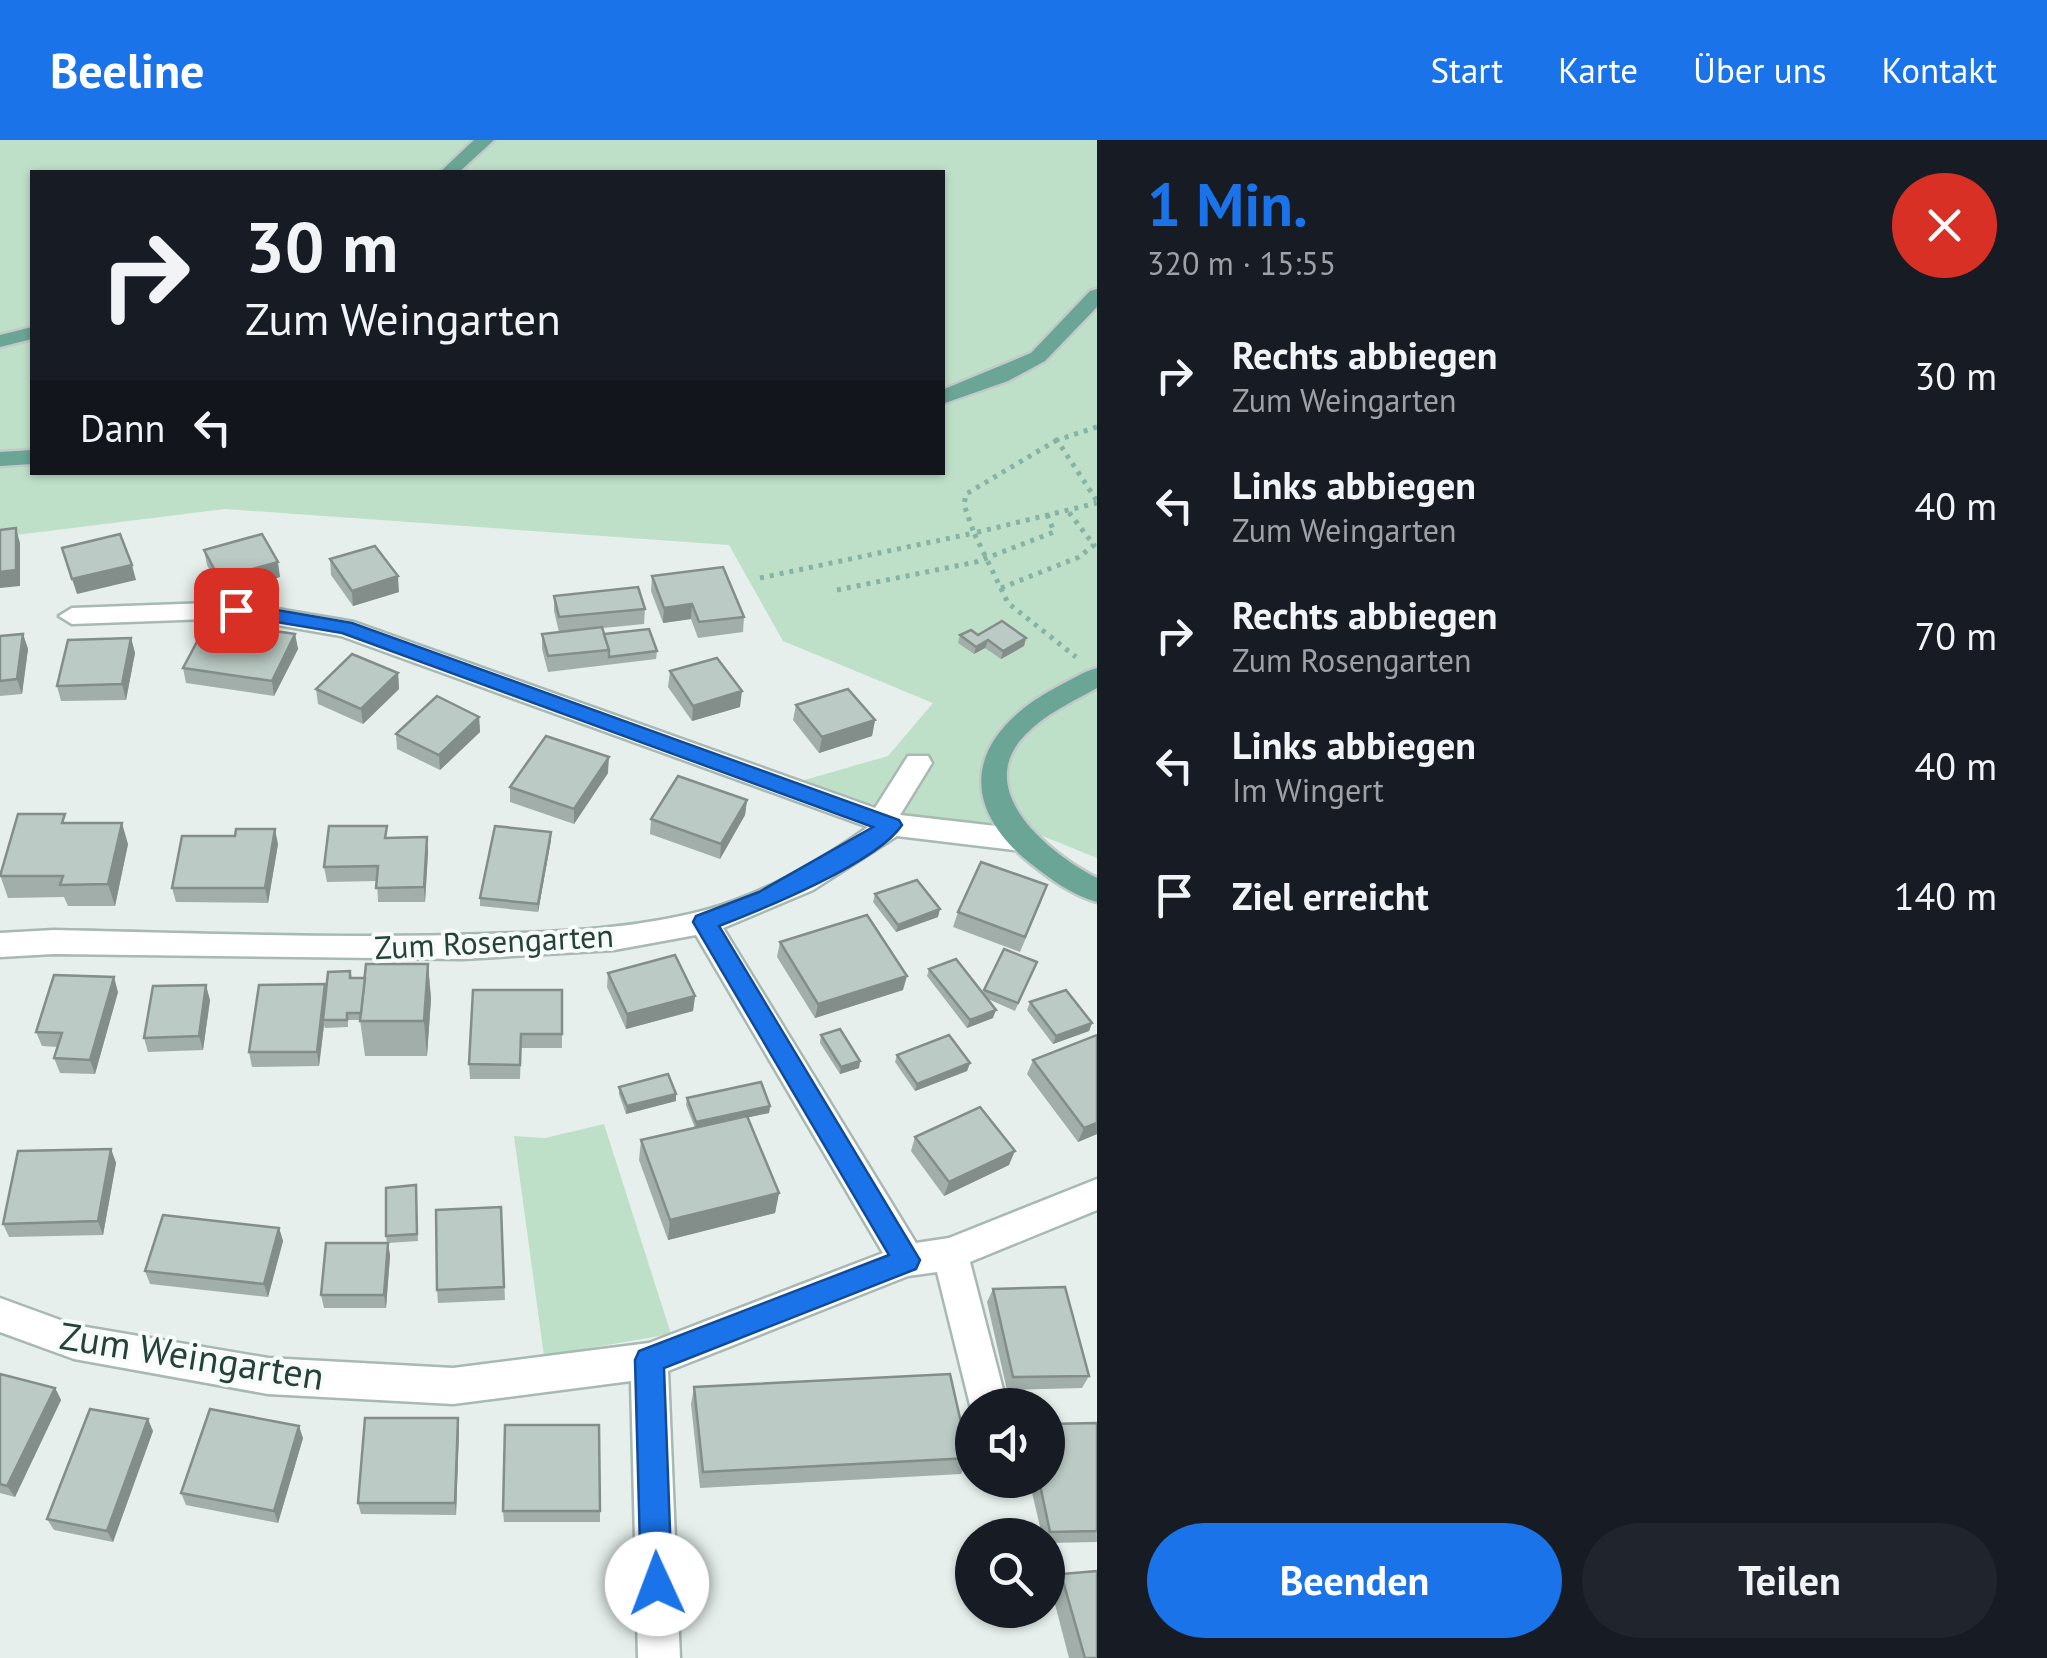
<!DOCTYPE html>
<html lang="de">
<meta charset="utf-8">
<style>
:root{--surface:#171b24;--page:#20242c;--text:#f1f3f6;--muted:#9ea1a6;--accent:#1a73e8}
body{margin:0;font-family:"PT Sans",sans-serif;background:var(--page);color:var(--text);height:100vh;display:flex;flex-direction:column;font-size:38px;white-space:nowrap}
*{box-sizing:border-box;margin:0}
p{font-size:32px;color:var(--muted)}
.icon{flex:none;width:55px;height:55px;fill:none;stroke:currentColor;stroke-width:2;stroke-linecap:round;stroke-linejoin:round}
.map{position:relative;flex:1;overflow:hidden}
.sheet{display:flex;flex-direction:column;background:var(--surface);width:950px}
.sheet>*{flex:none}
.top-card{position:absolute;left:30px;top:30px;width:915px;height:305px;border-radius:0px;box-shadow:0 2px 8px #0004;background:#171b24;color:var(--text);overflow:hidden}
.buttons{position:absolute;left:955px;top:1248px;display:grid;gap:20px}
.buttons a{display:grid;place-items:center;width:110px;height:110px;border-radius:50%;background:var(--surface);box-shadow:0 2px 8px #0004;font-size:50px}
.pin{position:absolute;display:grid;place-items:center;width:85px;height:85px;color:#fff;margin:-42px;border-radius:20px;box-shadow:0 5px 15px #0006}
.me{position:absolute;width:110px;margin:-55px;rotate:358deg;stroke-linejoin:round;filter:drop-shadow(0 0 8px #0008)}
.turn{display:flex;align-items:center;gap:35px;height:210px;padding:0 50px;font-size:45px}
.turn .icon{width:130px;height:130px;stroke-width:2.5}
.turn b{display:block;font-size:70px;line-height:85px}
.then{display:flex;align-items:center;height:95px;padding:0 50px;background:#0003;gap:20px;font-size:38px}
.round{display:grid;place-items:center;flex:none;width:105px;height:105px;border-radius:52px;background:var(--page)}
.summary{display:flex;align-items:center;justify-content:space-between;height:170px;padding:0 50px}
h1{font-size:60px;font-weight:700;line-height:75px;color:var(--accent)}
.cta{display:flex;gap:20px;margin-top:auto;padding:20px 50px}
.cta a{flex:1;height:115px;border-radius:60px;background:var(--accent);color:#fff;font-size:40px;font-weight:700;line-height:115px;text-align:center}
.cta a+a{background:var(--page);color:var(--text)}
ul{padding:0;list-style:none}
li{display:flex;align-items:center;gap:30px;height:130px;padding:0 50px}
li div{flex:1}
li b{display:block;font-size:38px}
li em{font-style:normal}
header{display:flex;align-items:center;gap:60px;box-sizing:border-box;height:140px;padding:0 50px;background:var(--accent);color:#fff}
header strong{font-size:48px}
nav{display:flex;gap:55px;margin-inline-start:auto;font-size:35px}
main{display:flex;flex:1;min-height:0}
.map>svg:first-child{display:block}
.green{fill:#bfe0c8;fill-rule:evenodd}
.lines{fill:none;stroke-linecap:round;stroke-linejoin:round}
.minor-casing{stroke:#a8b8b2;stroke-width:5}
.major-casing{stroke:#c2cac8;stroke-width:5}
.path{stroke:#86b3a5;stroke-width:5;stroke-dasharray:4 6;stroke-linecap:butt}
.minor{fill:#fff;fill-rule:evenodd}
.major{fill:#6aa596;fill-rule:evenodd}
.wall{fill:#a1aea9}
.shaded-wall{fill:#838d89}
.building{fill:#bbcac4;stroke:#838d89;stroke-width:2.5}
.route{fill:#1a73e8;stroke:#114b97;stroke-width:2.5}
.labels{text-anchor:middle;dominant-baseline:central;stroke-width:8;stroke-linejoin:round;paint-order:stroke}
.street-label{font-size:32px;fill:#24423a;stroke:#f7fbf9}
.near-street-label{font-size:38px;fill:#24423a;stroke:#f7fbf9}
</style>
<header>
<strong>Beeline</strong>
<nav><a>Start</a><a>Karte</a><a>Über uns</a><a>Kontakt</a></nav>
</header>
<main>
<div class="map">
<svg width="1097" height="1518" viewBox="0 0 1097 1518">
<rect width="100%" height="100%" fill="#e6efeb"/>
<g class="green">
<path d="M0,0h1097v718l-89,-36 -39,2 -85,-13 -90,-28 94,-27 45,-53 -150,-62 -54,-96 -504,-36 -225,28zM32,32h910v300h-910z"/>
<path d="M604,984l67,210 -127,22 -30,-220 31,2z"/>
</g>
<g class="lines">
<g class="minor-casing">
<path id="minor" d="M236,462l118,20 521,186 33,-52h20l4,7 -32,52 123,14 10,3 5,8 -5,8 -10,3 -126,-15 -84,54 -90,38 193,315 33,-5 148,-59v31l-127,52 37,143h-35v8l-35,-141 -29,4 -240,95 12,287h-42l-7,-277 -178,23 -185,-10 -194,-35 -74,-27v-34l74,27 194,33 185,10 196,-25 234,-90 -187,-318 -82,15 -151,9 -409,-5 -54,3v-24l54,-3c144,3 289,9 433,4 73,-2 148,-5 219,-24 58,-16 113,-48 162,-83l-527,-191 -105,-18 -164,6 -13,-8 13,-8z"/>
</g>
<g class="major-casing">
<g id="major">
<path d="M474,0h20l-35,32h-19z"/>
<path d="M1097,149v18l-52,54 -37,20 -66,23v-14l89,-37 59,-62z"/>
<path d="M32,187v12l-32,8v-12z"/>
<path d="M32,310v14l-32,2v-14z"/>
<path d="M1097,528v20c-25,14 -52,26 -72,47 -54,56 25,119 72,143v24c-25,-7 -47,-23 -67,-39 -78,-63 -57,-131 25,-175 14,-7 27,-16 42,-20z"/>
</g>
</g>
<g class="path">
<path d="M1097,287l-40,13 40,61"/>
<path d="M1057,300l-91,54 -2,11 10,28 123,-30"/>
<path d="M760,438l214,-45 34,70 68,54"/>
<path d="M1001,448l78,-31 15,-12 -27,-35"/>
<path d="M837,450l139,-28 78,-30 -7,-18"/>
</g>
<use href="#minor" class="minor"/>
<use href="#major" class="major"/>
</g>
<g class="wall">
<path d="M204,410l76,27 -58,16 -15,-28z"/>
<path d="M330,419l69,33 -46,14 -22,-31z"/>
<path d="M652,436l92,41 -1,15 -45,6 -7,-19 -28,4 -12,-32z"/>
<path d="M554,456l91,13 -1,15 -41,4 1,6 53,17 -1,8 -108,13 -6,-23v-15l17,-2 -5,-21z"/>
<path d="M23,494l5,15 -6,45 -22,2v-60z"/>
<path d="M295,494l3,15 -24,47 -88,-13 -3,-15z"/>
<path d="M960,495h18l48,3 -2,8 -23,13 -16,-11 -11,6 -16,-11z"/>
<path d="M131,498l4,15 -9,47 -65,1 -4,-15z"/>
<path d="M670,531l70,36 -48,14 -24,-34z"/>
<path d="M398,533l1,16 -36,35 -45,-20 -2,-15z"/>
<path d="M796,565l79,15 -3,16 -53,17 -26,-33z"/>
<path d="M479,577l1,15 -40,38 -43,-21 -1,-15z"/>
<path d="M608,633l-34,51 -64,-22v-15z"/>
<path d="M747,660l-2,15 -25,44 -70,-25 1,-15z"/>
<path d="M68,683l60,21 -13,62h-47l-4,-9 -56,1 -8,-23z"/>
<path d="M551,692v8l-13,72 -58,-6v-8z"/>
<path d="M427,697l1,15 -3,50h-47l-1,-21 -50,1 -3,-15 64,-29z"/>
<path d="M278,704l-10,59 -92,-1 -4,-14z"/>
<path d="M875,754l63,23 -42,15 -23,-30z"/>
<path d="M1042,760l-22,52 -67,-25 5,-15z"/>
<path d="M780,802l123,48 -88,28 -38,-61z"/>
<path d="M1037,822l-22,49 -27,-12 5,19 -26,10 -40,-52 2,-7 54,25 1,-4z"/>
<path d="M428,824l3,35 -4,57h-62l-5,-36h-12v7l-23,1 -1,-3 -5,41 -67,1 -3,-15 76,-68 1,8 24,-21 2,7h13z"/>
<path d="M608,833l87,23 -2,15 -67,18 -19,-42z"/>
<path d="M562,850v58h-41l-1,31h-50l-1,-15z"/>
<path d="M118,852l-23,82 -35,-1 -6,-15 3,-11 -15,-1 -6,-14z"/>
<path d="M210,860l-7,50 -55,2 -4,-14z"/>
<path d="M1030,862l62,21 -3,8 -36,13 -26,-34z"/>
<path d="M821,895l39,26 -1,7 -19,6 -20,-31z"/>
<path d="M897,915l73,8 -3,8 -52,20 -20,-29z"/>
<path d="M1033,920l64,74 -19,8 -51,-68z"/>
<path d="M619,947l57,14 -50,13 -7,-20z"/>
<path d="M687,958l83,8 -1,7 -21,4 31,76 -4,20 -107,27 -29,-80 2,-20 54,-12 -9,-23z"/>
<path d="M915,997l94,28 -65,31 -33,-45z"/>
<path d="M111,1009l5,14 -13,72 -94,2 -6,-13z"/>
<path d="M416,1052l2,49 -30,2 2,13 -4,52h-62l-3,-13 66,-52 -1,-7z"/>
<path d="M501,1067l4,93 -67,3 -1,-13z"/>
<path d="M279,1088l4,13 -15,56 -118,-13 -5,-13z"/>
<path d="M993,1149l96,87 -7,12 -75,2 -20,-88z"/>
<path d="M0,1234l55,14 6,12 -46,97 -15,-4z"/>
<path d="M694,1247l275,71 -8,16 -261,14 -9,-84z"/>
<path d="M1097,1283v119l-49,1v-8h-6l-13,-55h19z"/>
<path d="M459,1290l-3,85 -95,-1 -3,-11z"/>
<path d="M153,1291l-40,111 -59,-12 -7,-11z"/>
<path d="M303,1298l-25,85 -92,-18 -5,-12z"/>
<path d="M503,1371h97v11h-96z"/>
<path d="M1061,1434l36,84h-28l-18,-69z"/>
</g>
<g class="shaded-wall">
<path d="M16,388l4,15v43l-20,2v-16z"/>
<path d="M278,422l2,15 -58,16 -3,-15z"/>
<path d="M132,425l4,15 -59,14 -5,-15z"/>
<path d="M398,436l1,16 -46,14 -1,-15z"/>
<path d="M692,464l-1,15 -28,4 1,-15z"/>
<path d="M23,494l5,15 -6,45 -5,-15z"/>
<path d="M295,494l3,15 -24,47 -2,-15z"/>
<path d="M131,498l4,15 -9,47 -4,-16z"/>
<path d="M1026,498l-2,8 -23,13 2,-8z"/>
<path d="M988,500l-3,8 -11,6 2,-7z"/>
<path d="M398,533l1,16 -36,35 -2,-15z"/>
<path d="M742,551l-2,16 -48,14 1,-15z"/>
<path d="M479,577l1,15 -40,38 -1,-15z"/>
<path d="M875,580l-3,16 -53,17 3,-16z"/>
<path d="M609,617l-1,16 -34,51v-15z"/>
<path d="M747,660l-2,15 -25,44 1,-15z"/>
<path d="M122,683l6,21 -13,62 -7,-22z"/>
<path d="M275,689l3,15 -10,59 -3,-15z"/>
<path d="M551,692v8l-13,72v-8z"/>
<path d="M427,697l1,15 -3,50 -1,-15z"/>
<path d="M940,769l-2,8 -42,15 2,-7z"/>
<path d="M428,824l3,35 -4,57 -3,-35z"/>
<path d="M907,836l-4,14 -88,28 3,-14z"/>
<path d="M114,837l4,15 -23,82 -5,-14z"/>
<path d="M325,844l2,15 -4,21 1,5 -5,41 -2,-14z"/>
<path d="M206,845l4,15 -7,50 -4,-14z"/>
<path d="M695,856l-2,15 -67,18 1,-15z"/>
<path d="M996,870l-3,8 -26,10 3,-8z"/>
<path d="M1092,883l-3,8 -36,13 3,-8z"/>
<path d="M860,921l-1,7 -19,6 1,-7z"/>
<path d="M970,923l-3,8 -52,20 2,-7z"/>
<path d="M676,954v7l-50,13 1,-8z"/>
<path d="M770,966l-1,7 -74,16 1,-7z"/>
<path d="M1097,983v11l-19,8 6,-14z"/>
<path d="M111,1009l5,14 -13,72 -5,-14z"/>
<path d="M1015,1011l-6,14 -65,31 5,-14z"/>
<path d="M779,1053l-4,20 -107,27 2,-20z"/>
<path d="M279,1088l4,13 -15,56 -4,-13z"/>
<path d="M388,1103l2,13 -4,52 -2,-13z"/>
<path d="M55,1248l6,12 -46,97 -8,-11z"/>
<path d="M458,1278l1,12 -3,85 -1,-12z"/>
<path d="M148,1279l5,12 -40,111 -6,-11z"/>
<path d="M299,1286l4,12 -25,85 -4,-12z"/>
</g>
<g class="building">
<path d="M16,388v42l-16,2v-42z"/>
<path d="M120,394l12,31 -60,14 -10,-31z"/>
<path d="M262,394l16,28 -59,16 -15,-28z"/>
<path d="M375,406l23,30 -46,15 -22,-32z"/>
<path d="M723,427l21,50 -45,5 -7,-18 -28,4 -12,-32z"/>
<path d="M638,447l7,22 -86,8 -5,-21z"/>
<path d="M208,481l87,13 -23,47 -89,-13z"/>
<path d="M1002,481l24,17 -23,13 -15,-11 -12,7 -16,-12 11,-5 7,5z"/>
<path d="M602,487l7,23 -61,6 -6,-22z"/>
<path d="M649,489l8,22 -48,6v-7l-5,-16z"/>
<path d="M23,494l-6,45 -17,2v-45z"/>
<path d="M131,498l-9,46 -65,2 11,-46z"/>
<path d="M352,514l46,19 -37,36 -45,-20z"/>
<path d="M717,518l25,33 -49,15 -23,-35z"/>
<path d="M848,549l27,31 -53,17 -26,-32z"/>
<path d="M437,556l42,21 -40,38 -43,-21z"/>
<path d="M546,596l63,21 -35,52 -64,-22z"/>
<path d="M678,636l69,24 -26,44 -70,-25z"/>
<path d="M18,674h47l-3,9h60l-14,61 -48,1 3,-9h-63z"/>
<path d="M329,686h58l-2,12 42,-1 -3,50 -48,1 2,-22 -54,1z"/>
<path d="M495,686l56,6 -13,72 -58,-6z"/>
<path d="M236,689h39l-10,59h-93l10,-52h53z"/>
<path d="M981,722l66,23 -22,52 -67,-25z"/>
<path d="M917,740l23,29 -42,16 -23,-31z"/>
<path d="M867,775l40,61 -89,28 -38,-62z"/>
<path d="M1004,809l33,13 -19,41 -34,-13z"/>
<path d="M675,815l20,41 -68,18 -19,-41z"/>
<path d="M956,819l40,51 -26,10 -41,-51z"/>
<path d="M366,824h62l-4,57h-64z"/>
<path d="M350,831v7h15l-4,35h-14v7h-24l5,-48z"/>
<path d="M54,835l60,2 -24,83 -36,-2 8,-25 -26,-1z"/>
<path d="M325,844l-8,68h-68l10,-67z"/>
<path d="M206,845l-7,51 -55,2 9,-52z"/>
<path d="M473,850h89v44h-41l-1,31 -51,-1z"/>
<path d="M1066,850l26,33 -36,13 -26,-34z"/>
<path d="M840,889l20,32 -19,6 -20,-32z"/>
<path d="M949,895l21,28 -53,21 -20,-29z"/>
<path d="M1097,895v88l-13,5 -51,-68z"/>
<path d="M668,934l8,20 -49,12 -8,-19z"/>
<path d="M761,942l9,24 -74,16 -9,-24z"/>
<path d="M980,967l35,44 -66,31 -34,-45z"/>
<path d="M747,976l32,77 -109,27 -29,-80z"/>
<path d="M111,1009l-13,72 -95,3 15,-73z"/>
<path d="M416,1045l1,49 -31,2v-48z"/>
<path d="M501,1067l3,80 -67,3 -1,-80z"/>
<path d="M163,1075l116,13 -15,56 -119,-13z"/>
<path d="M326,1103h62l-4,52h-63z"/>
<path d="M1065,1147l24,89 -76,1 -20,-88z"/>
<path d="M0,1234l55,14 -48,98 -7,-2z"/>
<path d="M950,1234l19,84 -266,14 -9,-85z"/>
<path d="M90,1269l58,10 -41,112 -60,-12z"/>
<path d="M210,1269l89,17 -25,85 -93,-18z"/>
<path d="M365,1278h93l-3,85h-97z"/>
<path d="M1097,1283v108l-47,1 -11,-52h9v-56z"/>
<path d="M505,1285h94l1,86h-97z"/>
<path d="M1097,1431v87h-12l-24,-84z"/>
</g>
<path class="route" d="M236,463l116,20 547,197 3,5c-25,38 -139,84 -183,101l201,334 -4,9 -252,99 8,216 -4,11 -11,4 -11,-4 -5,-11 -6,-224 4,-9 250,-96 -196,-333 3,-6 63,-24 114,-65 -531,-194 -113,-19v-9z"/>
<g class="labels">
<g class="street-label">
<text transform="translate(494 801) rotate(-3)">Zum Rosengarten</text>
</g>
<g class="near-street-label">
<text transform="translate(192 1215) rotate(9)">Zum Weingarten</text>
</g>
</g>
</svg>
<div class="buttons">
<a><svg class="icon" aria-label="sound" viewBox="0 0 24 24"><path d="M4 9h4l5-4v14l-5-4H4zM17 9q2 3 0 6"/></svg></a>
<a><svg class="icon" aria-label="search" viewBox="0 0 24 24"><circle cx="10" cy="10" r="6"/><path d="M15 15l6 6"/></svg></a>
</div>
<div class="pin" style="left:236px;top:470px;background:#d93025"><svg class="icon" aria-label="arrive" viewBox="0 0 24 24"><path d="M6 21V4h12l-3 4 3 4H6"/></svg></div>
<svg class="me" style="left:657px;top:1444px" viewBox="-20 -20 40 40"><circle r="19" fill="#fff"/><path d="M0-13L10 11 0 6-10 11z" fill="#1a73e8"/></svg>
<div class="top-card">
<div class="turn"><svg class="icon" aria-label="right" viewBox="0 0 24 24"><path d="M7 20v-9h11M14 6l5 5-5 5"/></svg><div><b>30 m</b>Zum Weingarten</div></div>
<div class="then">Dann<svg class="icon" aria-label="left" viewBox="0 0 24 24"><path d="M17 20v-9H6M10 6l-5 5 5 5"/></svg></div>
</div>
</div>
<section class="sheet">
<div class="summary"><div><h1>1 Min.</h1><p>320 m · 15:55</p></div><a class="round" style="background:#d93025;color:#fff"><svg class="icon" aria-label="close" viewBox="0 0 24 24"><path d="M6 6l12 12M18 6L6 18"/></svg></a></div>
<ul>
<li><svg class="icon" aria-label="right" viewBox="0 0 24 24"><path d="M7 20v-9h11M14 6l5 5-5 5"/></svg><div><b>Rechts abbiegen</b><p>Zum Weingarten</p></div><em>30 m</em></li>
<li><svg class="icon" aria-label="left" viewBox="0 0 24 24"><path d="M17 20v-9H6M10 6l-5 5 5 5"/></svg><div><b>Links abbiegen</b><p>Zum Weingarten</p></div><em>40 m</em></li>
<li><svg class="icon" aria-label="right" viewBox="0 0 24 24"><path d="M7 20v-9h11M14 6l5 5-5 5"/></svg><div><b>Rechts abbiegen</b><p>Zum Rosengarten</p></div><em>70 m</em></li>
<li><svg class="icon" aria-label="left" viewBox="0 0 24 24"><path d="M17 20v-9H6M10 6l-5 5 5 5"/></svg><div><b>Links abbiegen</b><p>Im Wingert</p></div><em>40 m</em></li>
<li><svg class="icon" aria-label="arrive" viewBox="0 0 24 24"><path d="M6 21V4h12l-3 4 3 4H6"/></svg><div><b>Ziel erreicht</b></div><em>140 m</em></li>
</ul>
<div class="cta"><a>Beenden</a><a>Teilen</a></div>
</section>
</main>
